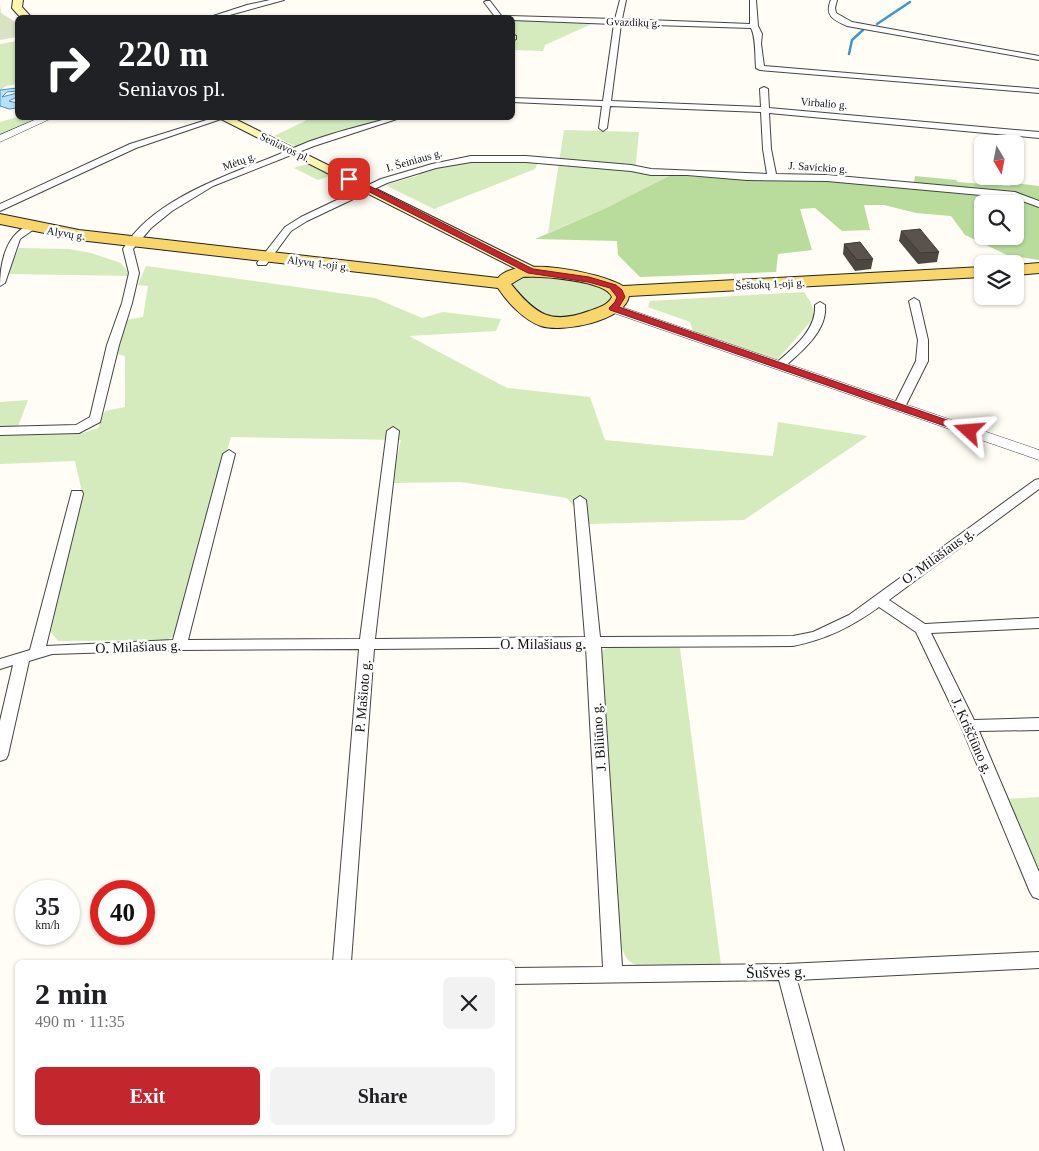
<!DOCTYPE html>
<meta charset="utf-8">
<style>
:root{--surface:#fff;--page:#f2f2f2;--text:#202124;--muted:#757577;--accent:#c4262e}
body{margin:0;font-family:Georgia,serif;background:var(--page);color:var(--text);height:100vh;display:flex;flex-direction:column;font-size:19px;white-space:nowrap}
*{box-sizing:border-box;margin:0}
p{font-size:16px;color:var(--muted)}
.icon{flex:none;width:28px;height:28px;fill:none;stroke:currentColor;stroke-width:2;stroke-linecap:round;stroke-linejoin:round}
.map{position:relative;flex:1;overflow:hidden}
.drawer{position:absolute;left:15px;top:960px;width:500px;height:175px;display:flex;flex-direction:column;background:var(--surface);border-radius:8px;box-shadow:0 1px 4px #0004}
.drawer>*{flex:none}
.guide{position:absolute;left:15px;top:15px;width:500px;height:105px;border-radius:8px;box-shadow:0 1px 4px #0004;background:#202124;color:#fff;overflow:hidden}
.needle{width:32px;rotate:170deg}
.controls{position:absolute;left:974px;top:135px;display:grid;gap:10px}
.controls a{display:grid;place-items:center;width:50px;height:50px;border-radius:8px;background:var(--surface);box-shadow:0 1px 4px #0004;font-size:25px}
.speed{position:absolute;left:15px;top:880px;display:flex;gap:10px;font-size:25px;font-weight:700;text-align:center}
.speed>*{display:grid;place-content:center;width:65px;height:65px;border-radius:50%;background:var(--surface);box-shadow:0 1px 4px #0004;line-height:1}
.speed small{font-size:12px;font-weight:400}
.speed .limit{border:8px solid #d22;background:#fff;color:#111}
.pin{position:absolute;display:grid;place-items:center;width:42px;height:42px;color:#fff;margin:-21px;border-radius:10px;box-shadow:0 2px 8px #0006}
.me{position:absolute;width:55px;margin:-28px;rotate:289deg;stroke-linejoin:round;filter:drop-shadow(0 0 4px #0008)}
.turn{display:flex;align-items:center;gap:18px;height:105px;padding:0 20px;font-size:22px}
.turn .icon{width:65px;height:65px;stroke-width:2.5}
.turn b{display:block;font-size:35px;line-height:42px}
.round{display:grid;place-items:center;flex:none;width:52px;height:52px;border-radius:8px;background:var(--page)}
.headline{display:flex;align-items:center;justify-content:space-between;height:85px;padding:0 20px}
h1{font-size:30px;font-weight:700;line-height:38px}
.primary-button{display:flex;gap:10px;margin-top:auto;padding:10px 20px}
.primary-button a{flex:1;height:58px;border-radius:8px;background:var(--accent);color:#fff;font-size:20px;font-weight:700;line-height:58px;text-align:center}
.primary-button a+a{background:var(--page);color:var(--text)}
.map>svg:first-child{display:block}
.green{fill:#d5ebbd}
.forest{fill:#b9dc9c;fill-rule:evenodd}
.cemetery{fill:#d9e3c4}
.water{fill:#b9e0f7;stroke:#3f96cf}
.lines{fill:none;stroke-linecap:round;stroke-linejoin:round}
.stream{stroke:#3f96cf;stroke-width:2.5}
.minor-casing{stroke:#444;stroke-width:2}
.tertiary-casing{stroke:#444;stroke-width:1}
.secondary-casing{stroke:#333;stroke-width:2}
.primary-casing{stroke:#222;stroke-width:2}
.minor{fill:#fff;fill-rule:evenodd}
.tertiary{fill:#fff;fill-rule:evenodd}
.secondary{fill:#fff6b0;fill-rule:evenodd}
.primary{fill:#f9d66b;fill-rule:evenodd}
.wall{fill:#4d4742}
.building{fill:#5a524d;stroke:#3f3936}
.route{fill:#c4262e;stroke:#7f191e}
.labels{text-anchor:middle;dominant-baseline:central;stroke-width:5;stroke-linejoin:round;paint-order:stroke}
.far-street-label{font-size:11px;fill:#111;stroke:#fff}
.street-label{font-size:14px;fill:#111;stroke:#fff}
.near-street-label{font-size:16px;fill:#111;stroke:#fff}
</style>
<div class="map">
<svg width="1039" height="1151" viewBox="0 0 1039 1151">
<rect width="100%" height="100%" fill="#fffdf5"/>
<g class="green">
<path d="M513,19l83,3 -51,23 -2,6 -30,-1 -1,-13h4l-3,-6z"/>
<path d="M17,41v43l-11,2 -6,4v-46z"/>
<path d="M17,117l24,1 -41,18v-14z"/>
<path d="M307,118h78l-88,29 -23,-11 31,-15z"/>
<path d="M564,130l75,2 -4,40 36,3 -67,34 -56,24z"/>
<path d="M473,160l65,2 -3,7 -101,40 -49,-24 32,-9 5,-4z"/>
<path d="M307,164l22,10v2l-11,4 -24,-12z"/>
<path d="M19,248l50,1 22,4 30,10 10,13 -124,-2z"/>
<path d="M146,266l229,32 47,20 21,-6 58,7 -5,12 -87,5 98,52 83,9 15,43 168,16 5,-34 90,14 -124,84 -156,4 -21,-26 -106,-16 -70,1 10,-43 -170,-3 -28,96 -26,101 -10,6 -109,1 -8,-10 32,-139 -7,-31 -75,3v-28l83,-3 15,-5 7,-17 20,-4v-51l-7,-2 8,-34 17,-3 5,-31 -10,-1z"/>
<path d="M534,274l60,9 19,10 -2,11 -44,15 -32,-5 -24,-29 7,-8z"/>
<path d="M804,292c7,11 13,17 7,29l-34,39 -84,-29 -3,-9 -42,-15 2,-6z"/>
<path d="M28,400l-11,29h-17v-27z"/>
<path d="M607,648h73l41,317c-19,1 -74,7 -89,-2 -8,-5 -10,-14 -12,-23l-23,-287z"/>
<path d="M1039,797v72l-32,-70z"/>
</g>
<path class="forest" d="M671,175l85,5 42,-1 115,9 2,-12 41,4 2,2 51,4 6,-3 24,3v74l-32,-5 -42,-20 -14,-19 -35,-3 -32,-8h-20l6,25 -28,1 -27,-23 -15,1 12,41 -34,4 -2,18 -136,5 -22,-22 -1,-14 -82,-2 69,-30zM982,204h33v32h-33z"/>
<path class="cemetery" d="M0,5l1,8 16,10v14l-17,3z"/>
<path class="water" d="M17,88v3l-10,1 -5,5 15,-4v4l-8,4 8,2v5l-8,1 -9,-3v-16z"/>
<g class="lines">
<g class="stream">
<path d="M877,24l33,-22"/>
<path d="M849,54l3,-14 11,-10"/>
</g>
<g class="minor-casing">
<g id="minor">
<path d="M270,0h14l-65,18h-12l40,-13z"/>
<path d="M620,0h6l-4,19 128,5v-24h6l2,26 4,8 -1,10 3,22 275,23v4l-279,-23 -4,-2c-1,-11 0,-31 -5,-40l-130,-4 -10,77 150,6 -1,-18 4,-2 4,2 1,19 270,24v6l-270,-25 2,36 5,25 51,1 188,17 24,9v6l-25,-9 -187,-17 -80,-1 -60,-5h-36l-20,-4 -105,-9h-55l-35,6 -49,15 -80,38 -16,10 -25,34h-8l-1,-2 28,-36 16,-10 80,-38 51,-15 39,-8h55l105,9 20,4 116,5 -4,-25 -2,-37 -151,-6 -3,22 -4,3 -4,-3 3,-22 -90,-4v-4l91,3 11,-77 -102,-4v-2l-3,-2 106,3z"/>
<path d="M831,0h6l-2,8 1,5 16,9 187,34v4l-192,-34c-13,-6 -23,-10 -16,-26z"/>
<path d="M486,1h4l13,17h-7l-12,-16z"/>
<path d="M427,16h54l3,2h-60z"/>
<path d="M512,34l4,2v3l-4,2z"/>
<path d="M213,118h11l-88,30 -136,63v-7l130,-60z"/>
<path d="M389,118h11l-86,28 -101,40 -41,25 -21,17 -18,21 6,24 -7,30 -13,42 -19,77 -21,11 -79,2v-8l76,-2 14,-8 17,-72 15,-42 7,-30 -6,-24c27,-47 98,-72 147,-91 13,-5 25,-11 38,-16 27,-10 54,-16 81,-24z"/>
<path d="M32,224l5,3 -17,12 -15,44 -5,3c0,-23 6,-54 32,-62z"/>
<path d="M914,298l5,3 9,39v21l-23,46 -6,4 -6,-4 23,-46 2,-21 -9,-39z"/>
<path d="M820,302l5,3c3,26 -25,48 -42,63h-8l-2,-2 2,-2c17,-15 42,-34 40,-59z"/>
<path d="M393,427l6,4 -24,208 210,-2 -11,-137 6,-4 6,4 14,137 193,-1 20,-4 36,-17 186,-135 4,-1v10l-150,111 36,24 114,-6v10l-108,5 43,87 65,-2v12l-60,1 60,141v27l-6,-2 -3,-5 -69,-166 -45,-94 -37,-25c-28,20 -52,32 -86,39l-192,1 21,319 164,-2 253,-12v16l-242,12 47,171h-20l-45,-171 -267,4v-16l91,-1 -17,-320 -212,2 -23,313h-18l26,-313 -180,1 -127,4 -23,7 -21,94 -2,4 -6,2v-40l13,-56 -13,4v-10l30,-9 42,-159h10l1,3 -37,152 127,-6 50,-186 6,-4 6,4 -47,186 172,-1 27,-208z"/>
</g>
</g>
<g class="tertiary-casing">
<g id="tertiary">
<path d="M39,118h13l-52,24v-7z"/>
<path d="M613,304l426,146v10l-431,-149 -2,-3 2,-3z"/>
</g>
</g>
<g class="secondary-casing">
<g id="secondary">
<path d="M13,0h10l-1,7 10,11h-11l-9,-10z"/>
<path d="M219,118h14l303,150 2,3 -2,3h-10z"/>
</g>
</g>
<g class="primary-casing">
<g id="primary">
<path d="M0,214l79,16 419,48c18,-23 102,-6 125,8l359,-19v10l-353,19c-4,25 -67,37 -88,30 -17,-6 -33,-23 -43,-38l-419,-48 -79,-16zM523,277c16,-1 83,3 89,20 -4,8 -14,11 -23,14 -38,14 -53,4 -78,-27z"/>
<path d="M1039,263v10l-24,2v-10z"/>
</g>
</g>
<use href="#minor" class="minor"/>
<use href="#tertiary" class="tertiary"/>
<use href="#secondary" class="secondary"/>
<use href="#primary" class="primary"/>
</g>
<g class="wall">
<path d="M901,231l38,21 -2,10 -19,2 -19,-23z"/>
<path d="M844,244l29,15 -2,10 -16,2 -12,-17z"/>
</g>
<g class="building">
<path d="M920,229l19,23 -19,1 -19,-22z"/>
<path d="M860,242l13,17 -16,1 -13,-16z"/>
</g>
<path class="route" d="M346,177h6l181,92 56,8 27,8 6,5 3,7 -6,10 354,122 1,2 -5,3 -4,-1 -355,-123 -1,-2 6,-6 2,-5 -7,-9 -22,-6 -60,-9 -182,-93z"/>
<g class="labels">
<g class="far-street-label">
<text transform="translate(633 22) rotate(2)">Gvazdikų g.</text>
<text transform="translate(824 103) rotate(5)">Virbalio g.</text>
<text transform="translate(285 147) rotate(26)">Seniavos pl.</text>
<text transform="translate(414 160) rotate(-16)">I. Šeiniaus g.</text>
<text transform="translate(239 161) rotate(-20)">Mėtų g.</text>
<text transform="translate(818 167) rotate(4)">J. Savickio g.</text>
<text transform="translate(66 233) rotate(9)">Alyvų g.</text>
<text transform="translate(318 263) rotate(7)">Alyvų 1-oji g.</text>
<text transform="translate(770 284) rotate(-3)">Šeštokų 1-oji g.</text>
</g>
<g class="street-label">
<text transform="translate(938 556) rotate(-36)">O. Milašiaus g.</text>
<text x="543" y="644">O. Milašiaus g.</text>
<text transform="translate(138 647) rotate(-2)">O. Milašiaus g.</text>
<text transform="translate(363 696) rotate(-85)">P. Mašioto g.</text>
<text transform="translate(972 736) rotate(66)">J. Kriščiūno g.</text>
<text transform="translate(599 737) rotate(-94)">J. Biliūno g.</text>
</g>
<g class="near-street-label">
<text transform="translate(776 972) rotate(-1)">Šušvės g.</text>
</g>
</g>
</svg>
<div class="controls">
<a><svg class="needle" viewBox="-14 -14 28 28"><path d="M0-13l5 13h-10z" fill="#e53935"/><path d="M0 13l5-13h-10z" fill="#757577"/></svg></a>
<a><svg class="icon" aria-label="search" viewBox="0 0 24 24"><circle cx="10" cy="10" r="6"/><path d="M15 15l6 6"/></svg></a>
<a><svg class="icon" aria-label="layers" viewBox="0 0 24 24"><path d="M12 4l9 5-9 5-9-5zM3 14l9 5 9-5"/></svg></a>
</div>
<div class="speed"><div>35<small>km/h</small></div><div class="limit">40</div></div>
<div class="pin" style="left:349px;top:179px;background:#d93025"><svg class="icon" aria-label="arrive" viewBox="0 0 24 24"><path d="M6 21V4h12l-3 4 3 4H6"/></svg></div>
<svg class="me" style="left:969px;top:431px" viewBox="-20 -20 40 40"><path d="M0-17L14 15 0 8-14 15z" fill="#c4262e" stroke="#fff" stroke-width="4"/></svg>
<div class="guide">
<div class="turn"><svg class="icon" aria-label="right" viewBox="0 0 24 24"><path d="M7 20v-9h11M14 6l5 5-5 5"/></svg><div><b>220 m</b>Seniavos pl.</div></div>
</div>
<section class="drawer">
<div class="headline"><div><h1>2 min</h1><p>490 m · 11:35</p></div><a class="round"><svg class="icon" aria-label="close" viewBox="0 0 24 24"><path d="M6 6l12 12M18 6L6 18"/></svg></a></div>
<div class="primary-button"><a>Exit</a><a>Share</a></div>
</section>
</div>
